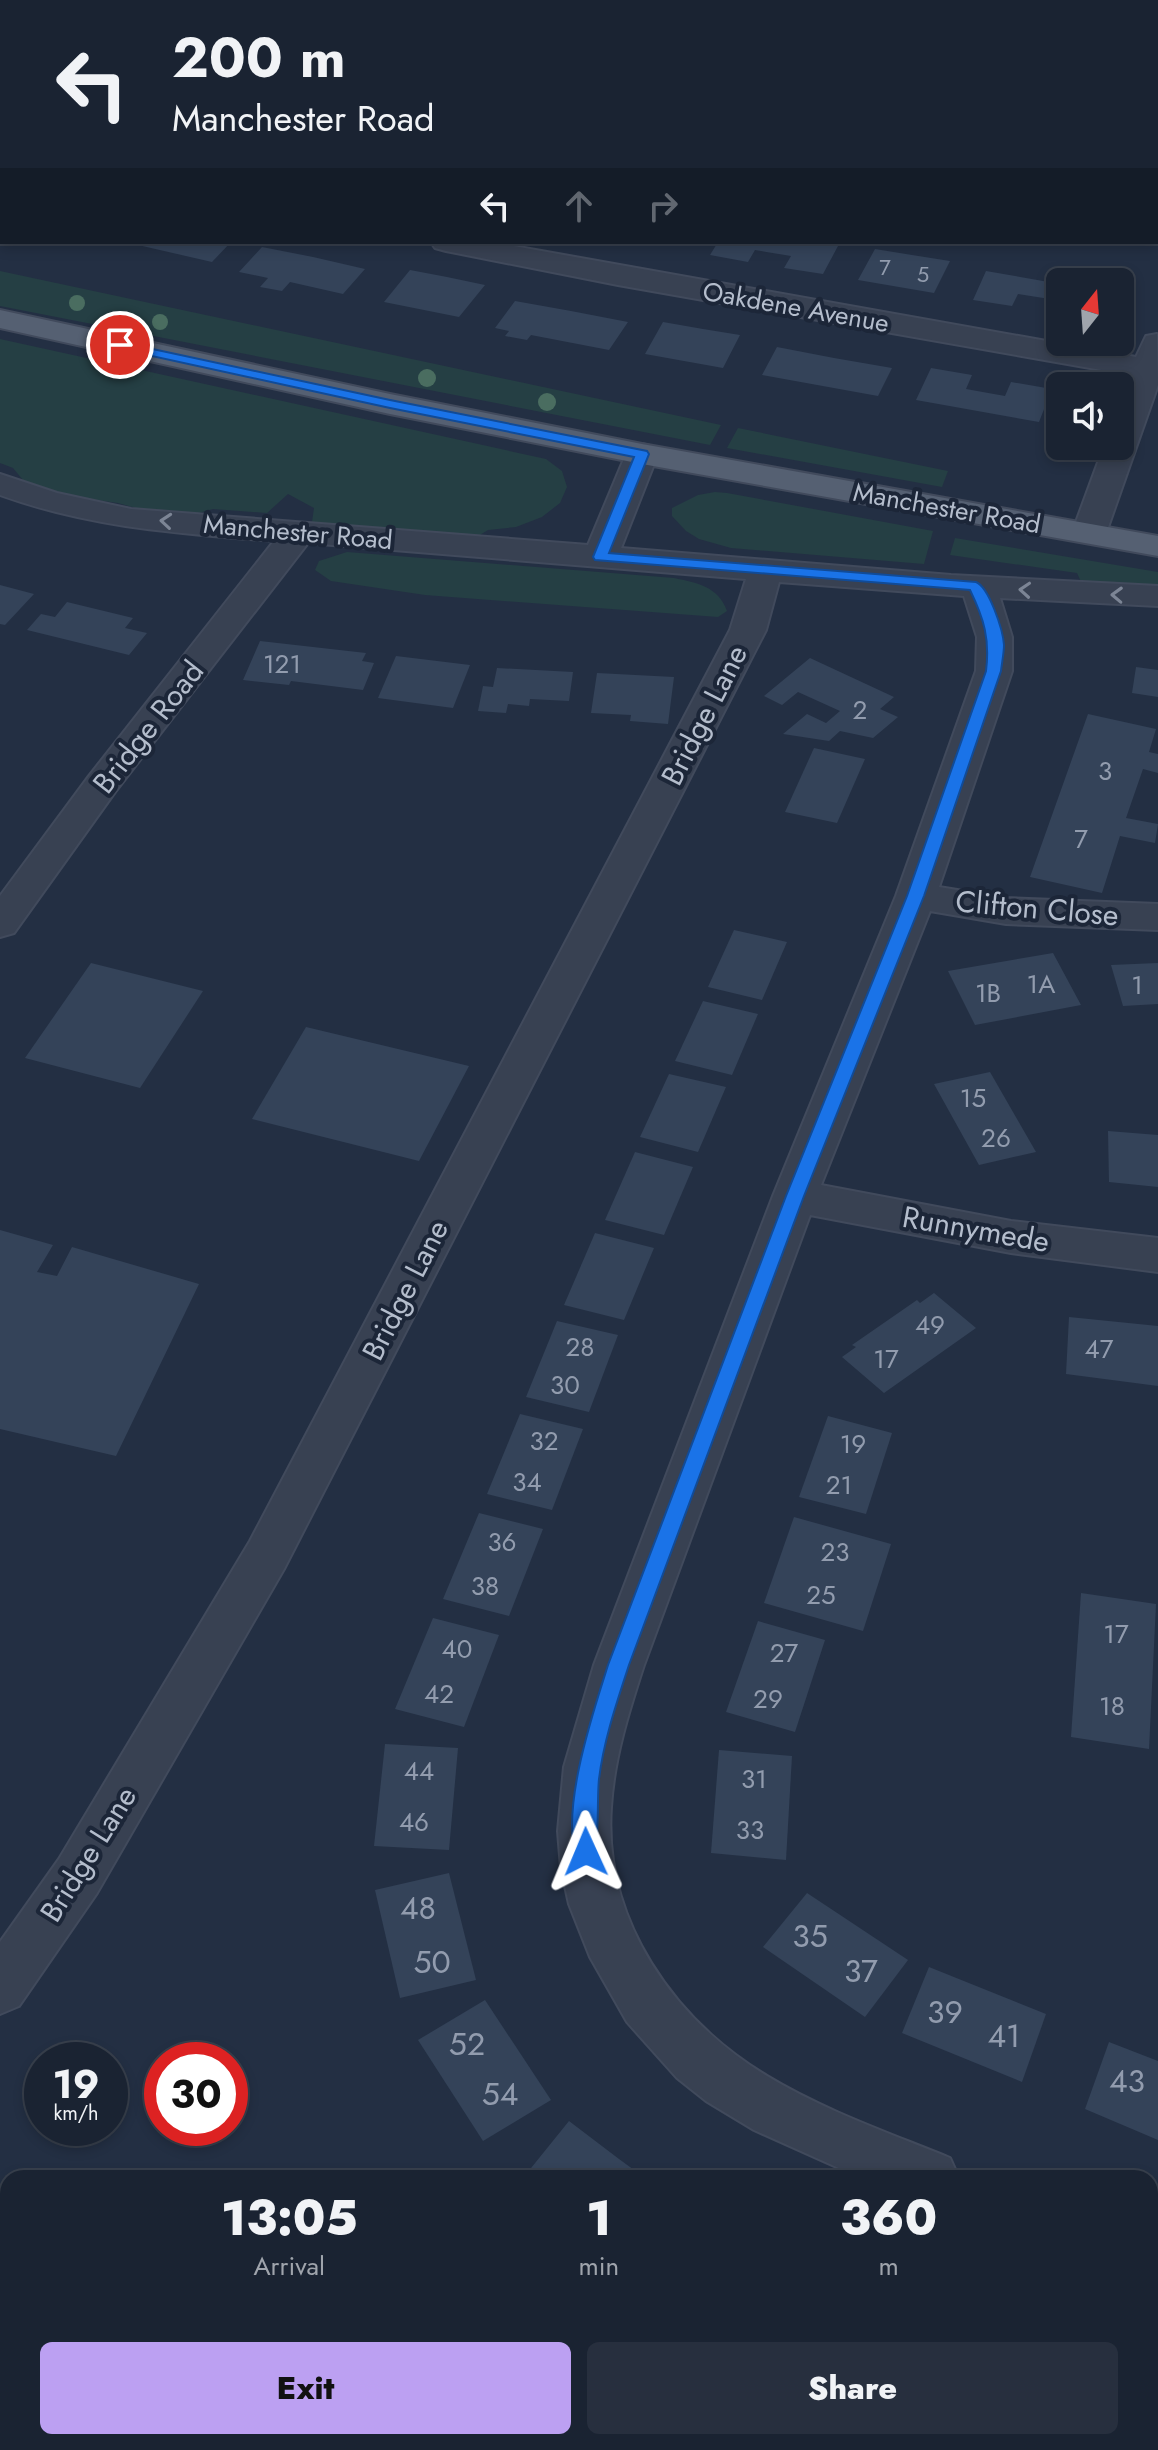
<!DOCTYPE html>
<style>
:root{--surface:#1a2332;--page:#272f3e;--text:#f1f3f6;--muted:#9fa4ac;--line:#38404d;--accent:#bca0f2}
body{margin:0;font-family:Jost,sans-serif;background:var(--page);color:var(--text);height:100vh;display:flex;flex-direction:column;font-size:30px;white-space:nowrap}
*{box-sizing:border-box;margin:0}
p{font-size:26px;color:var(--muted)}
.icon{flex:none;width:44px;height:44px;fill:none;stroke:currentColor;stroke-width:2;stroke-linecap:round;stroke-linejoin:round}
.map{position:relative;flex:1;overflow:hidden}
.sheet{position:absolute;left:0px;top:2170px;width:1158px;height:280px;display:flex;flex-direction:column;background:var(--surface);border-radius:24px 24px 0 0;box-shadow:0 4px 12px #0003,0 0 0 2px var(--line)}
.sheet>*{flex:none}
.top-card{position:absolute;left:0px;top:0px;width:1158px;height:244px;box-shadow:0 4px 12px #0003,0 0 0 2px var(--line);background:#1a2332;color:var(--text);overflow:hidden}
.needle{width:52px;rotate:17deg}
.fabs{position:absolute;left:1046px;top:268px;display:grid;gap:16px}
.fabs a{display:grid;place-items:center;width:88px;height:88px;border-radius:12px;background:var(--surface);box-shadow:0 4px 12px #0003,0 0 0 2px var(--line);font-size:40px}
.speed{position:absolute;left:24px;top:2042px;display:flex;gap:16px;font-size:40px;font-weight:700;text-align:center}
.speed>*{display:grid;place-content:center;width:104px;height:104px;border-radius:50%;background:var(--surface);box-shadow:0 4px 12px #0003,0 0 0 2px var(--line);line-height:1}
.speed small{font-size:20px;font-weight:400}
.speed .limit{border:12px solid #d22;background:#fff;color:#111}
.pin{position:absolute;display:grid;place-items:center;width:68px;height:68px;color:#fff;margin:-34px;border:4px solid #fff;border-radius:50%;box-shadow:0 2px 8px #0007}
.me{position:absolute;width:88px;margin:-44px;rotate:359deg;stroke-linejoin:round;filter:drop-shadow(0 0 6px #0008)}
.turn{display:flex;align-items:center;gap:28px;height:168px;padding:0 40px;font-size:36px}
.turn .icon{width:104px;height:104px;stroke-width:2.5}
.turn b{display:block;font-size:56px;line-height:68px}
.lanes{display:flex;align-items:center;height:76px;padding:0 40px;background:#0003;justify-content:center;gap:40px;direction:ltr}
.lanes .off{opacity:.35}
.eta{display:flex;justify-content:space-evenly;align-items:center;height:136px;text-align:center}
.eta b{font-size:48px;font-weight:800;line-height:56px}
.action{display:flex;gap:16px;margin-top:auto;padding:16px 40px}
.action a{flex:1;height:92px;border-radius:12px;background:var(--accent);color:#111;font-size:32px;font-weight:800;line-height:92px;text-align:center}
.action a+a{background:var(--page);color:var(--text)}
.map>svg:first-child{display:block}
.green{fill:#253f44}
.building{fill:#344359}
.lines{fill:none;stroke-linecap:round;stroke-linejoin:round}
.minor-casing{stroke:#414a5c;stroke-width:4}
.major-casing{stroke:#414a5c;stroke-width:4}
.minor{fill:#384152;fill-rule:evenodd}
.major{fill:#556072;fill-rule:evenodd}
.tree{fill:#4a6d60}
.oneway{stroke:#7c8595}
.route{fill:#1a73e8;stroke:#114b97;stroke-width:2}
.labels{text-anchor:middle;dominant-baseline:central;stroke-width:8;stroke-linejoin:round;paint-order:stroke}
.far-number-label{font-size:22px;fill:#929cae}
.far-street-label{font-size:26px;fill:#b4bdcc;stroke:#1c2638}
.number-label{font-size:26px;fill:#929cae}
.street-label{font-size:30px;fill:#b4bdcc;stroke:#1c2638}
.near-number-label{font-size:32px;fill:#929cae}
</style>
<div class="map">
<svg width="1158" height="2450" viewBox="0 0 1158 2450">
<rect width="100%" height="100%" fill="#232f43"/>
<g class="green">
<path d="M0,270v1l721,154 -11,20 -710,-139z"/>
<path d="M0,339l546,120 16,12 5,16 -7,16 -18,14 -26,10 -28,3 -18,11 -159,-12 3,-21 -26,-14 -21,19 -54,-4 -29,8 -23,-2 -43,-12 -95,-13v-10l-10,-12 -13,-5z"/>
<path d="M738,428l210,43 -6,16 -215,-39z"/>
<path d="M715,492l12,1 206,38 -9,33 -193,-16 -32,-9 -13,-8 -14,-15v-8l26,-13z"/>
<path d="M955,538l203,34v13l-76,-1 -5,-11 -127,-18z"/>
<path d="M347,552l327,26c23,5 44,8 53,33l-9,6 -293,-22 -94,-14 -16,-11 4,-9z"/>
</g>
<g class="building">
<path d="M125,242h106l-19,20z"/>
<path d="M718,242h93l27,4 -15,28 -39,-6 7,-12 -36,-6 -7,12 -38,-7z"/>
<path d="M262,247l51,10 52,12 -22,25 -53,-12 -8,9 -22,-4 8,-9 -29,-6z"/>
<path d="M875,249l37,6 38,6 -16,32 -76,-13z"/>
<path d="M410,270l37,7 38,8 -26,32 -75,-15z"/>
<path d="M986,271l74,13v31l-10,-2 6,-13 -38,-6 -6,12 -39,-6z"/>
<path d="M515,301l56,10 57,11 -19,28 -78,-15 -4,5 -22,-4 4,-5 -14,-3z"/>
<path d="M663,322l40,7 37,6 -17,33 -78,-14z"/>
<path d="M777,347l57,11 58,10 -14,28 -116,-21z"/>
<path d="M931,368l41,7 -6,14 39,7 6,-14 41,7 -13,33 -123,-22z"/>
<path d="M0,585l34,9 -29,31 -5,-1z"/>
<path d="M67,602l66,16 -8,10 22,5 -18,22 -102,-25 14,-16 14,3z"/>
<path d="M260,641l106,12 -4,8 12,2 -11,27 -72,-9 -2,4 -46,-5z"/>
<path d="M396,656l74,9 -17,43 -75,-10z"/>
<path d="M810,658l84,39 -14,12 18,8 -25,21 -33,-7 -11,10 -46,-7 24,-20 19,9 14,-12 -42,-19 -16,13 -18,-9z"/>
<path d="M1136,667l22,3v27l-26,-4z"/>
<path d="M497,668l76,4 -4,29 -39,-2 -1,7 -21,-2 -2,9 -28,-2 5,-25 10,1z"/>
<path d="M597,673l77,4 -6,47 -38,-3 1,-6 -40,-2z"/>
<path d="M1088,714l68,15 -7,23 9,2v19l-15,-4 -17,49 32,6 -3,19 -35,-7 -18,57 -72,-16z"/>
<path d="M814,748l51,11 -28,64 -52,-11z"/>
<path d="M734,930l53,12 -25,58 -54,-13z"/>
<path d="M1053,953l28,52 -106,20 -27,-54z"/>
<path d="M91,963l112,28 -63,97 -115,-30z"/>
<path d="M1158,963v41l-35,2 -12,-41z"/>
<path d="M703,1001l55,13 -26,61 -57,-14z"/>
<path d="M306,1027l163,39 -50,95 -167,-42z"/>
<path d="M990,1072l46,80 -57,13 -45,-81z"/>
<path d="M669,1074l57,13 -28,65 -58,-15z"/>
<path d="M1108,1131l50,4v52l-49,-5z"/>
<path d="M635,1152l58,15 -29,68 -59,-15z"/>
<path d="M0,1230l53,15 -16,27 20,4 15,-29 127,37 -83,172 -116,-27z"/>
<path d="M595,1233l59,15 -30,72 -60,-15z"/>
<path d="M934,1293l42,35 -92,65 -42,-36 14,-10 -4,-2 65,-45 3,3z"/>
<path d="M1069,1317l89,9v60l-92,-12z"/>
<path d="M557,1321l61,14 -29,77 -63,-15z"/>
<path d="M520,1414l63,15 -31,81 -65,-16z"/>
<path d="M828,1416l64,17 -26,81 -67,-17z"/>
<path d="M479,1513l64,16 -34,87 -66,-17z"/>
<path d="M794,1517l97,27 -28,87 -99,-28z"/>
<path d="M1081,1593l75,11 -7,145 -78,-12z"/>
<path d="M433,1618l66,17 -35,92 -69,-18z"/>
<path d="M758,1621l67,19 -30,92 -69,-20z"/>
<path d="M385,1744l73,4 -9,102 -75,-4z"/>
<path d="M719,1750l73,6 -6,104 -75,-7z"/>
<path d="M449,1873l27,107 -76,18 -25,-108z"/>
<path d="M807,1893l101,67 -43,57 -102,-70z"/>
<path d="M929,1967l117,47 -24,68 -120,-49z"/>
<path d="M485,2000l66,100 -68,41 -65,-101z"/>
<path d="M1109,2042l49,19v79l-73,-31z"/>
<path d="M569,2121l50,38 26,19h-122z"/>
<path d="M1150,2431l8,3v16h-20l3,-8h9z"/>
<path d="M957,2442h151l-3,8h-139l-11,-5z"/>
</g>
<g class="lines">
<g class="minor-casing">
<g id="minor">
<path d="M0,143l2,1v18l-2,-1z"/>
<path d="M431,242h60l645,115 10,-21 11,-2 1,51 -52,148 -5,7 -12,3 -12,-3 -5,-7 32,-87h16v-45l10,-26 -512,-90 -172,-34 -11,-3z"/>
<path d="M642,444l12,3 4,7 -37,94 330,27 207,11v20l-158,-8 12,39v34l-73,216 67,11 152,6v26l-152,-6 -76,-13 -109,274 190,36 147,17v34l-147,-19 -201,-38 -166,450c-15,46 -30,93 -33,142 -8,113 63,213 156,269 58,35 122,57 183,82l9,20h-98l-107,-48 -48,-29 -29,-23 -50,-56 -37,-65 -21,-53 -8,-36 -3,-37 6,-64 30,-102 179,-469 123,-300 80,-225 1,-34 -13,-41 -185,-14 -13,48 -482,939 -187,324 -78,113 -19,8v-72l59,-83 191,-318 480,-911 16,-51 -438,-36 -193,249 -101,141 -14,4v-41l89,-120 185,-235c-96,-8 -182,-13 -274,-46v-21l57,19 74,16 457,36 38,-91 4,-7z"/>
<path d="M1150,2243l8,3v60l-8,-4z"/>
</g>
</g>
<g class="major-casing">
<path id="major" d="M0,310l390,84 252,50 516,92v20l-516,-92 -252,-50 -390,-86z"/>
</g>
<use href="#minor" class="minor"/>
<use href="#major" class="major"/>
</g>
<g class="tree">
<circle cx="77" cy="303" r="8"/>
<circle cx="160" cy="322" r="8"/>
<circle cx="427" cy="378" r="9"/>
<circle cx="547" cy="402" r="9"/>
</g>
<defs><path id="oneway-chevron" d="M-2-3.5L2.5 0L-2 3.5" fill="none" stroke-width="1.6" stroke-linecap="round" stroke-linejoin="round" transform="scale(2)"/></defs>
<g class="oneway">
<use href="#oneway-chevron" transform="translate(166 521) rotate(-175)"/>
<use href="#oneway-chevron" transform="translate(1025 590) rotate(-176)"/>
<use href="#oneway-chevron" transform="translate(1117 595) rotate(-178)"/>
</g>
<path class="route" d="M120,342l270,58 257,51 2,3 -40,99 367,29c13,5 27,48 28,63 0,8 -2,17 -3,26l-77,225 -120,300 -175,469c-12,37 -25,74 -30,114 -2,17 0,69 -5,80l-8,2 -8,-2c-20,-44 16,-150 30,-194l178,-469 121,-300 79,-225c4,-32 -2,-52 -16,-81l-375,-30 -2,-3 41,-100 -244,-49 -275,-60v-5z"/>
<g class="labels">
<g class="far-number-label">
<text x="885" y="267">7</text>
<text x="923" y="274">5</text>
</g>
<g class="far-street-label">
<text transform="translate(796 307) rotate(10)">Oakdene Avenue</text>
<text transform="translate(947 508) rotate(10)">Manchester Road</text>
<text transform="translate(298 532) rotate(5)">Manchester Road</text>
</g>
<g class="number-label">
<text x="282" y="664">121</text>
<text x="860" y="710">2</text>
<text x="1105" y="771">3</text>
<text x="1081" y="839">7</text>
<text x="1041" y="984">1A</text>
<text x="1137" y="985">1</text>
<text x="988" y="993">1B</text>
<text x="973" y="1098">15</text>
<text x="996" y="1138">26</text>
<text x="930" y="1325">49</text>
<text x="580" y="1347">28</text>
<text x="1099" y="1349">47</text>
<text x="886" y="1359">17</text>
<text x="565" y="1385">30</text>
<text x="544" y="1441">32</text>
<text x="853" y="1444">19</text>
<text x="527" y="1482">34</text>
<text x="839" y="1485">21</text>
<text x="502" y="1542">36</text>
<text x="835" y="1552">23</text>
<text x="485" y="1586">38</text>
<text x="821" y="1595">25</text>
<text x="1116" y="1634">17</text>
<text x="457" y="1649">40</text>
<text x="784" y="1653">27</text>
<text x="439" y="1694">42</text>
<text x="768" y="1699">29</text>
<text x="1112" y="1706">18</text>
<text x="419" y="1771">44</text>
<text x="754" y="1779">31</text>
<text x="414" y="1822">46</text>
<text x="750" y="1830">33</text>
</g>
<g class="street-label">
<text transform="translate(704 715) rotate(-63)">Bridge Lane</text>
<text transform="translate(148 727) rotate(-52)">Bridge Road</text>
<text transform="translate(1037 908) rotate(5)">Clifton Close</text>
<text transform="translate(976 1229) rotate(10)">Runnymede</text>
<text transform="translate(405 1290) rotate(-63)">Bridge Lane</text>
<text transform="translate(88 1854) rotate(-58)">Bridge Lane</text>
</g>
<g class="near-number-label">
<text x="418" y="1908">48</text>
<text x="810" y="1936">35</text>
<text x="432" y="1962">50</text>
<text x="861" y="1971">37</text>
<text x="945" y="2012">39</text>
<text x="1004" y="2036">41</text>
<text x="467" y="2044">52</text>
<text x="1127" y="2081">43</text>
<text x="500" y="2094">54</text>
</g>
</g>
</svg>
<div class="fabs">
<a><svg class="needle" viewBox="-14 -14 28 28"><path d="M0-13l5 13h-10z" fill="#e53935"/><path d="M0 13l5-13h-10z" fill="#9fa4ac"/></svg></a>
<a><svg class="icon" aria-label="sound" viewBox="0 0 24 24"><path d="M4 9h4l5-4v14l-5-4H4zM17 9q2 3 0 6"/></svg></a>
</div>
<div class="speed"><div>19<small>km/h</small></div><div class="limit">30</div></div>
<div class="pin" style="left:120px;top:345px;background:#d93025"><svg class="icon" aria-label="arrive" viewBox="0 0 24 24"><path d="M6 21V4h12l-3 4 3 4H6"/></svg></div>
<svg class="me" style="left:586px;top:1852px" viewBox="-20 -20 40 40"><path d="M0-17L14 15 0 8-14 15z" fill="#1a73e8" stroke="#fff" stroke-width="4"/></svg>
<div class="top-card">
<div class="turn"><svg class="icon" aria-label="left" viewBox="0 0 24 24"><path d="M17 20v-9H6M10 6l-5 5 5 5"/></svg><div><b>200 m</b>Manchester Road</div></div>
<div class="lanes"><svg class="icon" aria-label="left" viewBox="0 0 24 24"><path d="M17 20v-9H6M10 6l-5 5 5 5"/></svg><svg class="icon off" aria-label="ahead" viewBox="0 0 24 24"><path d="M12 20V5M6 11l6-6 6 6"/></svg><svg class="icon off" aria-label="right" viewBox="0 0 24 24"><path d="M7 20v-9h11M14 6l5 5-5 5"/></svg></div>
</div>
<section class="sheet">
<div class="eta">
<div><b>13:05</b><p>Arrival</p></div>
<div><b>1</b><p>min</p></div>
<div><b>360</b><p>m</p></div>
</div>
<div class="action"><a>Exit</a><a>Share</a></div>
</section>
</div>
